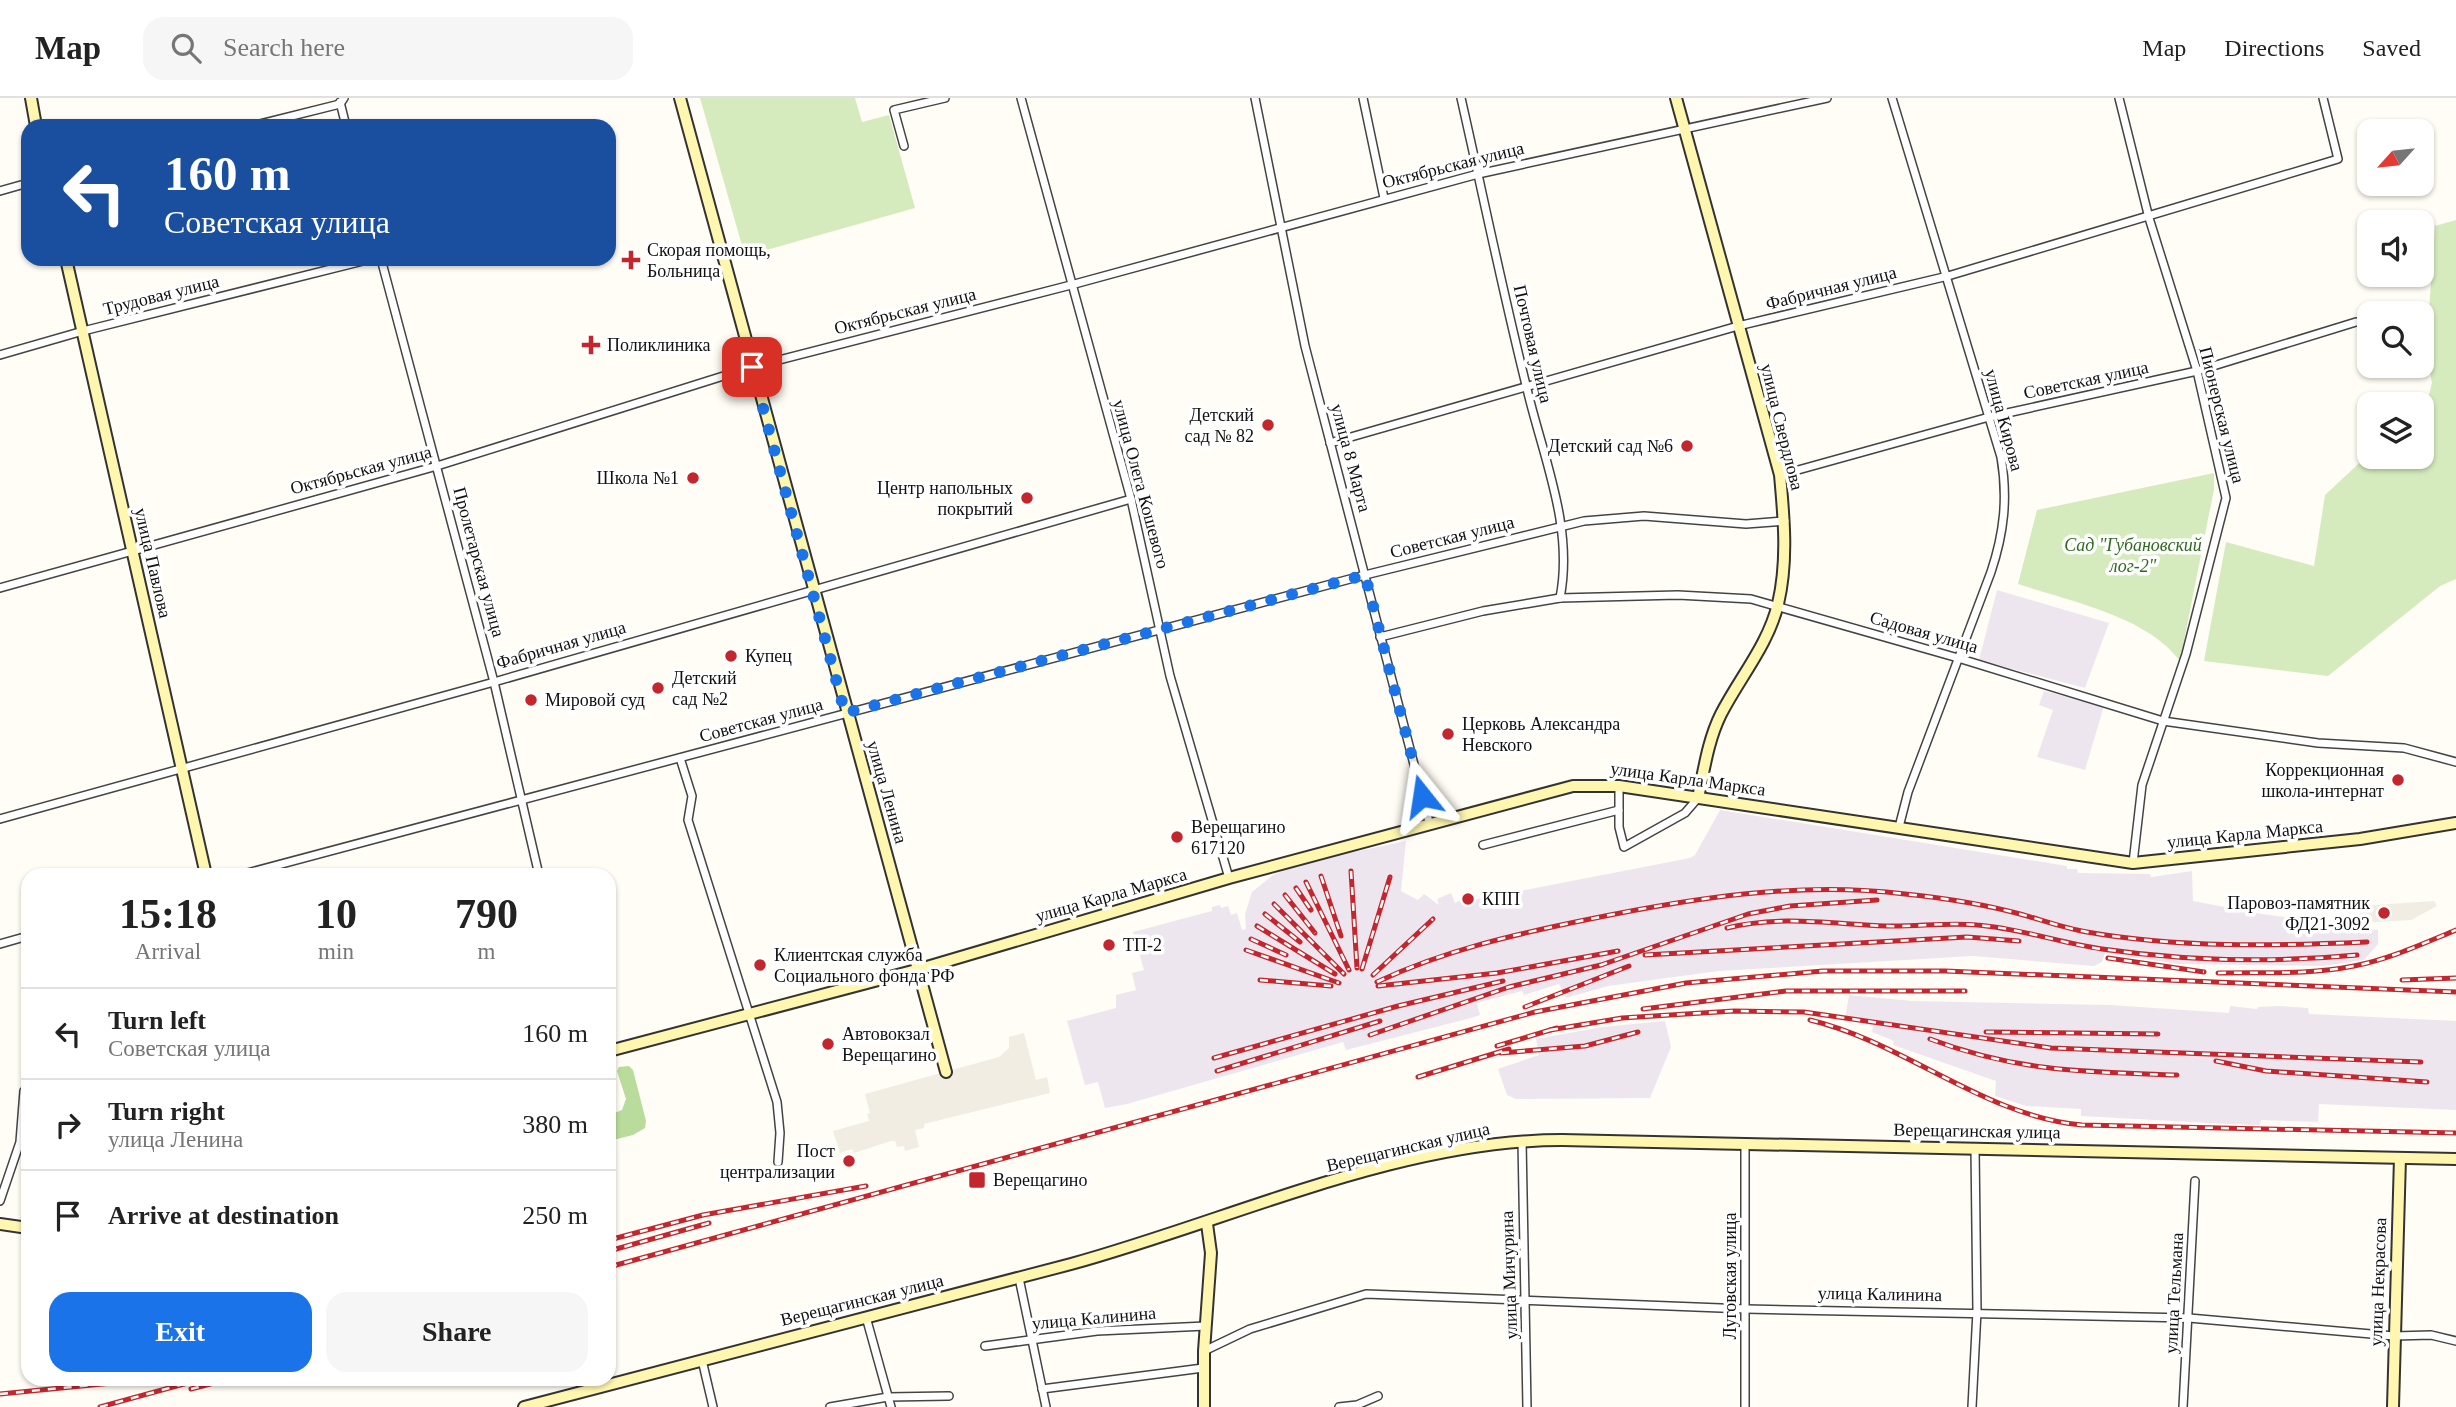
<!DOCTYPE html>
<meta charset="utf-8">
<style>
:root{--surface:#fff;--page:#f6f6f6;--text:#222;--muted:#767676;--line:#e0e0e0;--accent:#1a73e8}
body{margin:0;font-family:Georgia,serif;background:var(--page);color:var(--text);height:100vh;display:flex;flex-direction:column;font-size:26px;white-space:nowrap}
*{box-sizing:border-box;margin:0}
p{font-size:23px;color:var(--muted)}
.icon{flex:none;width:38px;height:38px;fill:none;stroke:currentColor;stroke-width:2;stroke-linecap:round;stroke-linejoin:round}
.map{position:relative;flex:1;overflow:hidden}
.sheet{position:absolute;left:21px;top:770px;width:595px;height:518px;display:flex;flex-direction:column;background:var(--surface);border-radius:21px;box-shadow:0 2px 5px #0004}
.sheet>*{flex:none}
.guide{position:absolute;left:21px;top:21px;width:595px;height:147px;border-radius:21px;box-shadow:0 2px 5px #0004;background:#1a4fa0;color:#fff;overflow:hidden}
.needle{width:46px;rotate:243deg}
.tools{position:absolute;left:2357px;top:21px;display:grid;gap:14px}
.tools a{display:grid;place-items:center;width:77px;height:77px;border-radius:14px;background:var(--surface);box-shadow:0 2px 5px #0004;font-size:35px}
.pin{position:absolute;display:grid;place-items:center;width:60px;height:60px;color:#fff;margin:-30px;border-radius:14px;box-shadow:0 4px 10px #0006}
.me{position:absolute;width:77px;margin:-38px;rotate:345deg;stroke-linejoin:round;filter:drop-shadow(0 0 5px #0008)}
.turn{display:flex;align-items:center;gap:24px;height:147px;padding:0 28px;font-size:32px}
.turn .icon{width:91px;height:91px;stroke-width:2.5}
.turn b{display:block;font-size:49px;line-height:60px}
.eta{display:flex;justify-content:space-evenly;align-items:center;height:119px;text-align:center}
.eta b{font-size:42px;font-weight:700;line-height:49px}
.primary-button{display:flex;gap:14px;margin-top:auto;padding:14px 28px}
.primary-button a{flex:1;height:80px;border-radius:21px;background:var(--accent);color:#fff;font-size:28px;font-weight:700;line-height:80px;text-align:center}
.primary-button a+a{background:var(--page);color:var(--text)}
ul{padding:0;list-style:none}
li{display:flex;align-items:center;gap:21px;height:91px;padding:0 28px;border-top:2px solid var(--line)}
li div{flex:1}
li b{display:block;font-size:26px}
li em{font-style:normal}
header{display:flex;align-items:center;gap:42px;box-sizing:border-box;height:98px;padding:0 35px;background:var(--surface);border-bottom:2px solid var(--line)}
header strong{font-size:33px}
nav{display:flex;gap:38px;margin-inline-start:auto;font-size:24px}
.search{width:490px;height:63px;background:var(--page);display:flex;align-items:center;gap:18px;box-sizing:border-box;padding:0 24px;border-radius:21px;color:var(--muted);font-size:26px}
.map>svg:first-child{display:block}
.industrial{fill:#eee6ef}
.green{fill:#d5ebbd}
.forest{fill:#b9dc9c}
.plaza{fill:#f1ede2}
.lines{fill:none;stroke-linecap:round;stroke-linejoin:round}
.street-casing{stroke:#444;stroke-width:10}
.secondary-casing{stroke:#333;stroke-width:14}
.street{stroke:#fff;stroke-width:7}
.secondary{stroke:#fff6b0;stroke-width:10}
.rail-casing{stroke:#c4262e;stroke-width:5}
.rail{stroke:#fff;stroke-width:2.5;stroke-dasharray:8;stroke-linecap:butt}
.route{stroke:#1a73e8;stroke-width:12;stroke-dasharray:0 21.6}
.poi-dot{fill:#c4262e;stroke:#fff;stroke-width:2.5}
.labels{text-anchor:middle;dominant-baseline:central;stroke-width:7;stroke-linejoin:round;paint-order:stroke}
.street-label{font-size:18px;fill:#111;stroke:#fff}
.poi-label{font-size:18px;fill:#111;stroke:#fff;text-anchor:start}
.park-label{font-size:18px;font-style:italic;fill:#2f6b1f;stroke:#fff}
</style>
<header>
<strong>Map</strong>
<div class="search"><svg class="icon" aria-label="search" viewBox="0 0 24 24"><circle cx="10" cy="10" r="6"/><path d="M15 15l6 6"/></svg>Search here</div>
<nav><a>Map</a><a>Directions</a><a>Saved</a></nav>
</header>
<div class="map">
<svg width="2456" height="1309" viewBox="0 0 2456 1309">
<rect width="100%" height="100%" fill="#fffdf5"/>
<g class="industrial">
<path d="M1997,492l112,33 -24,65 -106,-28z"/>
<path d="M2044,593l60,15 -19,64 -48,-13 16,-47 -14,-5z"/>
<path d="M1720,712l347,56v3h10l1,4 72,1 1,3 41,-6 1,30 69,13 116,16v14l-14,16 -41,6 -145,-2 -73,-11 -3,9 -8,4 -121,-10 -254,15 -111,15 -42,12 -7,-14 -35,11 -2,-4 -45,12 3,12 -9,3 -125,32 -3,-8 -216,62 -22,4 -7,-26 -13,3 -18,-64 49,-13v-13l20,-5 -4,-17 12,-3 -11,-38 79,-21v-4l8,-2 1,3 7,-2 3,9 6,-2 5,17 4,-1 -1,-15 7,-22 21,-17 24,-11 109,-23 -5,50 17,9 6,-6 15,11 -2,-6 14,-6 4,10 15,-8 3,5 217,-42 5,-3z"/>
<path d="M1849,897l63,6 198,4 119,8 1,-7 27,3 1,-2 21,-1 29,2 1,6 147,7v89l-137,-6 -1,18 -57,-2 -1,5 -32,-1 -147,-8v-7l-55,-3 -31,-10 1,-15 -103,-36 1,-4 -22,-9 1,-6 -28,-7z"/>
<path d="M1665,923l6,26 -21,51 -134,1 -9,-4 -9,-26 41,-14 -3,-16 66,-12z"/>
</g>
<g class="green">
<path d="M700,0h155l7,24 27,-7 26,93 -170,48z"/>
<path d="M2456,122v359l-16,7 -112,90 -124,-15 22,-119 88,24 11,-71 44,-41 53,3v-50l5,-5 5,-19 -6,-31 9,-126z"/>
<path d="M2214,375v16l-34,172c-33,-45 -111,-60 -162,-77l19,-74z"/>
</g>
<path class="forest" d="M629,968l4,4 13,51 -1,7 -12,7 -24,6v-26l13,-5 4,-11 -9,-28 2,-4z"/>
<g class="plaza">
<path d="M2434,803l3,5 -26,14 -51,3v-17z"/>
<path d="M1024,935l12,47 11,-3 3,16 -126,31v4l-9,2 4,17 -14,4 -1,-5 -7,1 -2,-6h-4l-37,12 -2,-4 -12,4 -7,-22 36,-10 -2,-7 3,-1 -5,-19 134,-37 10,-9v-11z"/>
</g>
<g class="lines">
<g class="street-casing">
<g id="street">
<path d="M1021,0l110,401 39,177 59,202"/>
<path d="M1255,0l50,248 124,476"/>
<path d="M1363,0l21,100"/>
<path d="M1461,0c22,97 42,195 66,291 16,68 47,138 33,209"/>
<path d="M1892,0l109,359c7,41 3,76 -10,115l-83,220 -9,35"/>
<path d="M2119,0l30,120 48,153 29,127 -40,156 -44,131 -9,78"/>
<path d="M340,4l6,24"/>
<path d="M252,28l88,-22 4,-6"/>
<path d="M904,48l-10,-36 51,-12"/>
<path d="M0,93l28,-8"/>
<path d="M381,161l113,423 45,193"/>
<path d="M0,257l83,-24 288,-72"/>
<path d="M1330,345l408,-117 210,-50 390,-117 -15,-61"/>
<path d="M1780,377l209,-58 208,-46 159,-49"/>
<path d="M0,490l437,-122 315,-99 319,-82 407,-111 349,-76"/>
<path d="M1380,539l103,-26 77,-13 118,-3 73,4 207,59 205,63 155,22 86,5 52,14"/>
<path d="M680,660l12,38 -4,24 89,282 3,31 -2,29"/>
<path d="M1619,688v41l5,20 61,-34 13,-15"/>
<path d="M0,721l494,-137 637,-183"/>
<path d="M1483,747l136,-35"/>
<path d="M240,777l1125,-300 219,-54 60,-5 102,8 39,-3"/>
<path d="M0,846l28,-8"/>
<path d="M1522,1043l5,266"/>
<path d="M1745,1047v262"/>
<path d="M0,1103l20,-59 4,-51"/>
<path d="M1019,1180l27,129"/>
<path d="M866,1219l25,90"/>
<path d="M985,1248l112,-15 109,-5"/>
<path d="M1204,1253l46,-22 116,-35 380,15 443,9 205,18 37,-1 25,6"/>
<path d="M702,1262l11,47"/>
<path d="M1042,1291l161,-21"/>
<path d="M830,1309l58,-10 61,-1"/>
<path d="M1339,1309l18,-2 21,-9"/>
<path d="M1972,1309l5,-96 -2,-163"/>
<path d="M2183,1309l12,-226"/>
</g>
</g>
<g class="secondary-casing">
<g id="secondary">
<path d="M31,0l5,28"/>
<path d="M680,0l266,974"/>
<path d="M1676,0l104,377c4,43 8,87 -2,129 -10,41 -38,73 -57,110 -13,26 -17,56 -23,84"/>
<path d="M66,161l140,616"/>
<path d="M609,953l311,-82 309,-91 344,-92h46l514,77 227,-24 96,-16"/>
<path d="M0,1126l28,4"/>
<path d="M524,1309l547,-143c157,-43 328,-124 491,-124l894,19"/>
<path d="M1204,1309v-56l7,-98 -4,-29"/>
<path d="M2393,1309l7,-249"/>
</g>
</g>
<use href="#street" class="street"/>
<use href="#secondary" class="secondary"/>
<g class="rail-casing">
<g id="rail">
<path d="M1351,773l6,97"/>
<path d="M1321,778l20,60"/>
<path d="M1306,784l43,88"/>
<path d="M1296,790l15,22"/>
<path d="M1285,797l30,38"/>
<path d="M1274,806l70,70"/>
<path d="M1265,816l35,28"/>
<path d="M1257,828l78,48"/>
<path d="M1727,830c54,-13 105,-4 159,-2 30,1 61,-4 91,-1 42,3 83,18 125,24 85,12 170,14 255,6"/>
<path d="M1251,841l35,16"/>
<path d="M1246,852l93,33"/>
<path d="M1645,857l322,-18 52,4"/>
<path d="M2108,860l96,14"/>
<path d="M1362,871l28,-92"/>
<path d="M2218,875c45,-1 91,2 136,-7 36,-7 68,-22 102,-36"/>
<path d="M1373,877l60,-56"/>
<path d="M1260,882l71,6"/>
<path d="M2402,882l54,-2"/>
<path d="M1377,884c68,-32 139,-48 213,-63 103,-21 209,-38 315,-25 39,4 78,10 115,20 22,6 44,14 67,18 89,16 190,14 280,10"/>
<path d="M1378,888l119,-13 121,-22"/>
<path d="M1525,909l104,-41"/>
<path d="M1643,911l143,-18h179"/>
<path d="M1810,922c96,23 173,96 272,105l374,8"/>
<path d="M1550,932l72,-12 112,-7 70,1 247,36 370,14"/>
<path d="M1986,934l172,2"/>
<path d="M1370,937l139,-48 92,-22 147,-51 42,-8 87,-6"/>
<path d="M1930,941c88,33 155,33 247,36"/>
<path d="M1497,948l60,-18"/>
<path d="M1501,955l84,-7 53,-14"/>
<path d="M1214,960l184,-52 105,-25"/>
<path d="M2216,963l50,10 161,11"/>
<path d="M1217,973l163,-50"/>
<path d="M1418,979l91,-28"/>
<path d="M609,1142l94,-25 163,-29"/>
<path d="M609,1153l100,-28"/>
<path d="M609,1169l926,-255 151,-29 137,-12h122l511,21"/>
<path d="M191,1291l38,-10"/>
<path d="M0,1296l153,-15"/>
<path d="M100,1309l102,-28"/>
</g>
</g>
<use href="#rail" class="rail"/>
</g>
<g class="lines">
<path class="route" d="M752,269l93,346 520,-138 57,221"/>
</g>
<g class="poi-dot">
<path d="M627.5 151.5h7v7h7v7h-7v7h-7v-7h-7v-7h7z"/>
<path d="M587.5 236.5h7v7h7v7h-7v7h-7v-7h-7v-7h7z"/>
<circle cx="1268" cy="327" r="7"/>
<circle cx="1687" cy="348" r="7"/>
<circle cx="693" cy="380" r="7"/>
<circle cx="1027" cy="400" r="7"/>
<circle cx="731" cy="558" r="7"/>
<circle cx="658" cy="590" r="7"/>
<circle cx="531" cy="602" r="7"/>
<circle cx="1448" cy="636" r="7"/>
<circle cx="2398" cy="682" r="7"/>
<circle cx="1177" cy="739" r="7"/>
<circle cx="1468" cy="801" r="7"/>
<circle cx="2384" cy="815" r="7"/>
<circle cx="1109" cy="847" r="7"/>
<circle cx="760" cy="867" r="7"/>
<circle cx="828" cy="946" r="7"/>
<circle cx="849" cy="1063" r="7"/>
<rect x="968" y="1073" width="18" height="18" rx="3.5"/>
</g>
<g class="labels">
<g class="street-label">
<text transform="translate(1453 67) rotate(-14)">Октябрьская улица</text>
<text transform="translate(1831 190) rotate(-14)">Фабричная улица</text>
<text transform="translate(161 197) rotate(-14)">Трудовая улица</text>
<text transform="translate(905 213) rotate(-14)">Октябрьская улица</text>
<text transform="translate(1533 246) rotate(77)">Почтовая улица</text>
<text transform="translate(2086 282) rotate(-12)">Советская улица</text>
<text transform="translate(2222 317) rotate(76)">Пионерская улица</text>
<text transform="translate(2004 322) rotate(75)">улица Кирова</text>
<text transform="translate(1782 329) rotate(76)">улица Свердлова</text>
<text transform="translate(1351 360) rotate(75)">улица 8 Марта</text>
<text transform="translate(361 372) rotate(-15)">Октябрьская улица</text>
<text transform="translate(1141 386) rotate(75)">улица Олега Кошевого</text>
<text transform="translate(1452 439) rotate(-14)">Советская улица</text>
<text transform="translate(479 464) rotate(75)">Пролетарская улица</text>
<text transform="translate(153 465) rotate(77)">улица Павлова</text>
<text transform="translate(1924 534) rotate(16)">Садовая улица</text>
<text transform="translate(561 547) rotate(-16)">Фабричная улица</text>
<text transform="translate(761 622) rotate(-15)">Советская улица</text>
<text transform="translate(1688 681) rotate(8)">улица Карла Маркса</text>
<text transform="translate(887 694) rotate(74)">улица Ленина</text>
<text transform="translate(2245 736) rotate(-6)">улица Карла Маркса</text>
<text transform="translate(1111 797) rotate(-16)">улица Карла Маркса</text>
<text transform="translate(1977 1033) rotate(1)">Верещагинская улица</text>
<text transform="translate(1408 1049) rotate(-13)">Верещагинская улица</text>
<text transform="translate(1509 1177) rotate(-92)">улица Мичурина</text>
<text transform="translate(1730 1178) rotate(-90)">Луговская улица</text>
<text transform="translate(2378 1184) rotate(-88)">улица Некрасова</text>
<text transform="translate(2174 1195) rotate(-87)">улица Тельмана</text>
<text transform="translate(1880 1196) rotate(1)">улица Калинина</text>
<text transform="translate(862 1202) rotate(-14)">Верещагинская улица</text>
<text transform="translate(1094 1220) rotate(-5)">улица Калинина</text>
</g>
<g class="poi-label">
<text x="647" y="152">Скорая помощь,<tspan x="647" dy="21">Больница</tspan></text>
<text x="607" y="247">Поликлиника</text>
<text x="1254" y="317" text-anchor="end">Детский<tspan x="1254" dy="21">сад № 82</tspan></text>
<text x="1673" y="348" text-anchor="end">Детский сад №6</text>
<text x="679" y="380" text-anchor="end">Школа №1</text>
<text x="1013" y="390" text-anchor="end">Центр напольных<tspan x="1013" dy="21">покрытий</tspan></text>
<text x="745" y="558">Купец</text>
<text x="672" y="580">Детский<tspan x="672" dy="21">сад №2</tspan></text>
<text x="545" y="602">Мировой суд</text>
<text x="1462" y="626">Церковь Александра<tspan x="1462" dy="21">Невского</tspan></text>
<text x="2384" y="672" text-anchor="end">Коррекционная<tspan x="2384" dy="21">школа-интернат</tspan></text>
<text x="1191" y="729">Верещагино<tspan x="1191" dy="21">617120</tspan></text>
<text x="1482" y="801">КПП</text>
<text x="2370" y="805" text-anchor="end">Паровоз-памятник<tspan x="2370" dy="21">ФД21-3092</tspan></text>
<text x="1123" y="847">ТП-2</text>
<text x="774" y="857">Клиентская служба<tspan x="774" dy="21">Социального фонда РФ</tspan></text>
<text x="842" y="936">Автовокзал<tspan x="842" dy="21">Верещагино</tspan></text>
<text x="835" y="1053" text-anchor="end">Пост<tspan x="835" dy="21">централизации</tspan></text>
<text x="993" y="1082">Верещагино</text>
</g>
<g class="park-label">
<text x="2133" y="447">Сад "Губановский<tspan x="2133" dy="21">лог-2"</tspan></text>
</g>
</g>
</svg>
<div class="tools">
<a><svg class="needle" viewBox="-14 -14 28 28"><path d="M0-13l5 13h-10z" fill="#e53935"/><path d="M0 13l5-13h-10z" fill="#767676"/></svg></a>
<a><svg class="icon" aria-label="sound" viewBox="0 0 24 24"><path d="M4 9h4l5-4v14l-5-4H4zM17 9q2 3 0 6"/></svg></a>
<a><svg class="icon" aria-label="search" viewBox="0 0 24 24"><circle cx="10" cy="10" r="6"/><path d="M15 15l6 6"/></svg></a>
<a><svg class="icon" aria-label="layers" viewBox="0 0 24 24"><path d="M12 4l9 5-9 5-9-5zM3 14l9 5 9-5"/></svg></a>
</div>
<div class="pin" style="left:752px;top:269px;background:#d93025"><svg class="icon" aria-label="arrive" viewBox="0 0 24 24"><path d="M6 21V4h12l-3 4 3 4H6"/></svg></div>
<svg class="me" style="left:1422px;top:698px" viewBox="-20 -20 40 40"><path d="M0-17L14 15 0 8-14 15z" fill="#1a73e8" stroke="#fff" stroke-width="4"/></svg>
<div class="guide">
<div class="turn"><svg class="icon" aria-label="left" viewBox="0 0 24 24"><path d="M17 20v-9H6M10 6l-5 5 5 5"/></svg><div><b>160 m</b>Советская улица</div></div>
</div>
<section class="sheet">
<div class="eta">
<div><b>15:18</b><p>Arrival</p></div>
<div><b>10</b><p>min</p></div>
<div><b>790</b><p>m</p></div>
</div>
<ul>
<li><svg class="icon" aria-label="left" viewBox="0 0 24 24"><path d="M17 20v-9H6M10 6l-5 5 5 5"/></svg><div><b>Turn left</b><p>Советская улица</p></div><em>160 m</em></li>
<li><svg class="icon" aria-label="right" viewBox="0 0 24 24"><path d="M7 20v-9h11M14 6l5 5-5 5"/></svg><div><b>Turn right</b><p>улица Ленина</p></div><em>380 m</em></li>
<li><svg class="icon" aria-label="arrive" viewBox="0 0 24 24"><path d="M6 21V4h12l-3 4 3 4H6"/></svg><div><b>Arrive at destination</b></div><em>250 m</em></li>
</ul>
<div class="primary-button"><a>Exit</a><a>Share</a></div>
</section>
</div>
